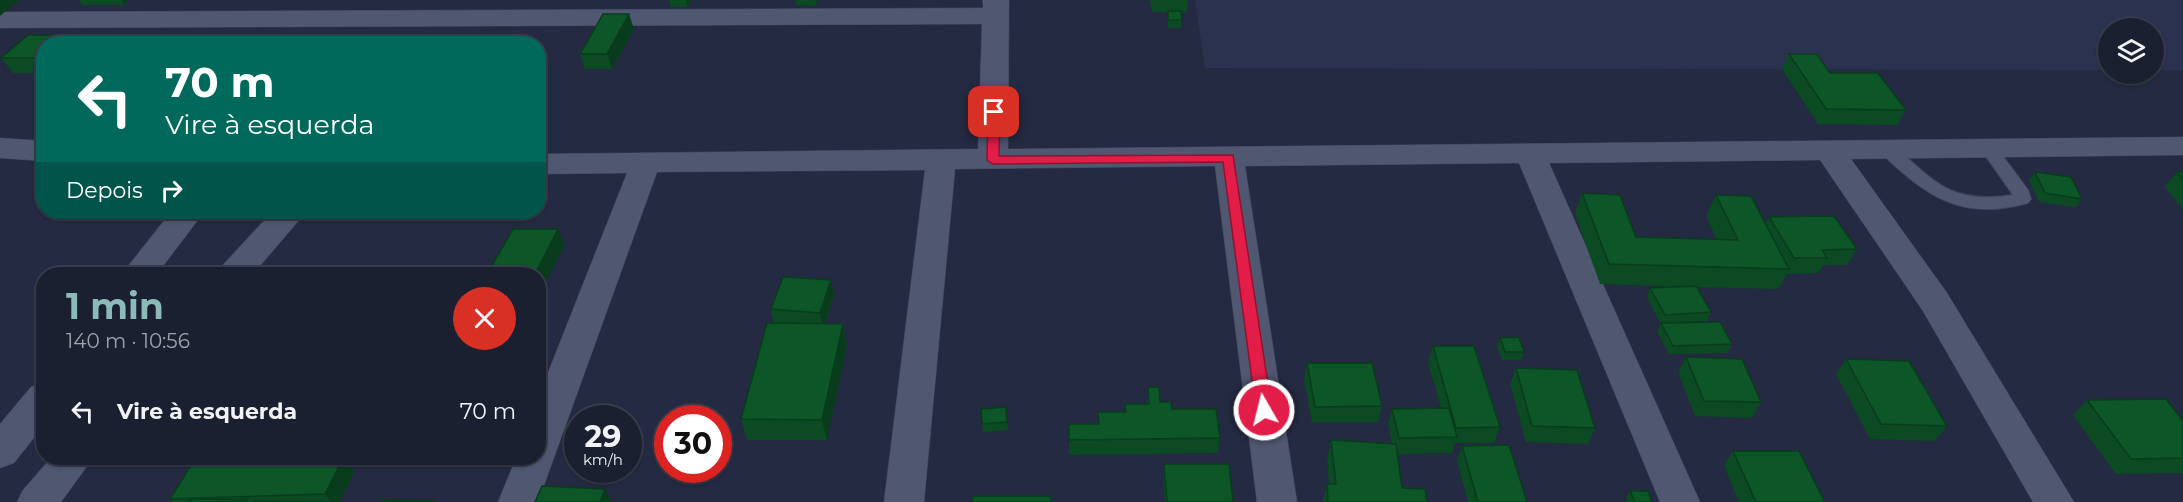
<!DOCTYPE html>
<html lang="pt">
<meta charset="utf-8">
<style>
:root{--surface:#1b2031;--page:#242839;--text:#f1f3f6;--muted:#a0a3ab;--line:#393e4d;--accent:#8bbbb9}
body{margin:0;font-family:Montserrat,sans-serif;background:var(--page);color:var(--text);height:100vh;display:flex;flex-direction:column;font-size:22px;white-space:nowrap}
*{box-sizing:border-box;margin:0}
p{font-size:20px;color:var(--muted)}
.icon{flex:none;width:33px;height:33px;fill:none;stroke:currentColor;stroke-width:2;stroke-linecap:round;stroke-linejoin:round}
.map{position:relative;flex:1;overflow:hidden}
.details{position:absolute;left:36px;top:267px;width:510px;height:198px;display:flex;flex-direction:column;background:var(--surface);border-radius:24px;box-shadow:0 2px 4px #0004,0 0 0 2px var(--line)}
.details>*{flex:none}
.hud{position:absolute;left:36px;top:36px;width:510px;height:183px;border-radius:24px;box-shadow:0 2px 4px #0004,0 0 0 2px var(--line);background:#00695c;color:#fff;overflow:hidden}
.fabs{position:absolute;left:2098px;top:18px;display:grid;gap:12px}
.fabs a{display:grid;place-items:center;width:66px;height:66px;border-radius:50%;background:var(--surface);box-shadow:0 2px 4px #0004,0 0 0 2px var(--line);font-size:30px}
.speed{position:absolute;left:564px;top:405px;display:flex;gap:12px;font-size:30px;font-weight:700;text-align:center}
.speed>*{display:grid;place-content:center;width:78px;height:78px;border-radius:50%;background:var(--surface);box-shadow:0 2px 4px #0004,0 0 0 2px var(--line);line-height:1}
.speed small{font-size:15px;font-weight:400}
.speed .limit{border:9px solid #d22;background:#fff;color:#111}
.pin{position:absolute;display:grid;place-items:center;width:51px;height:51px;color:#fff;margin:-26px;border-radius:12px;box-shadow:0 3px 9px #0006}
.me{position:absolute;width:66px;margin:-33px;rotate:352deg;stroke-linejoin:round;filter:drop-shadow(0 0 4px #0008)}
.turn{display:flex;align-items:center;gap:21px;height:126px;padding:0 30px;font-size:27px}
.turn .icon{width:78px;height:78px;stroke-width:2.5}
.turn b{display:block;font-size:42px;line-height:51px}
.then{display:flex;align-items:center;height:57px;padding:0 30px;background:#0003;gap:12px;font-size:22px}
.round{display:grid;place-items:center;flex:none;width:63px;height:63px;border-radius:32px;background:var(--page)}
.head{display:flex;align-items:center;justify-content:space-between;height:102px;padding:0 30px}
h1{font-size:36px;font-weight:700;line-height:45px;color:var(--accent)}
ul{padding:0;list-style:none}
li{display:flex;align-items:center;gap:18px;height:84px;padding:0 30px}
li div{flex:1}
li b{display:block;font-size:22px}
li em{font-style:normal}
.map>svg:first-child{display:block}
.built{fill:#2a324f}
.lines{fill:none;stroke-linecap:round;stroke-linejoin:round}
.service-casing{stroke:#404559;stroke-width:2}
.minor-casing{stroke:#404559;stroke-width:1}
.service{fill:#505771;fill-rule:evenodd}
.minor{fill:#505771;fill-rule:evenodd}
.wall{fill:#0b4a22}
.shaded-wall{fill:#093c1c}
.building{fill:#0d5628;stroke:#093c1c;stroke-width:1.5}
.route{fill:#e11d48;stroke:#92132f;stroke-width:1.5}
</style>
<div class="map">
<svg width="2183" height="502" viewBox="0 0 2183 502">
<rect width="100%" height="100%" fill="#242a41"/>
<path class="built" d="M1195,0h988v70h-29v-42h-45v42l-904,-2z"/>
<g class="lines">
<g class="service-casing">
<path id="service" d="M1988,143l6,1 34,46 3,9 -3,4c-52,14 -86,4 -126,-31 -8,-7 -17,-14 -23,-23l8,-5 6,1c44,39 58,59 120,50l-33,-47z"/>
</g>
<g class="minor-casing">
<g id="minor">
<path d="M983,0h26l-1,149 1175,-12v18l-332,4 96,134 127,209h-41l-110,-191 -103,-151 -271,3 151,339h-40l-141,-339 -274,3 52,336h-40l-42,-336 -260,3 -31,333h-40l41,-332 -268,2 -119,330h-40l18,-44h22v-60l89,-225 -89,1v-20l440,-5 4,-125 -982,4v-16l983,-4z"/>
<path d="M0,138l44,3v20l-44,-3z"/>
<path d="M171,212h33l-47,62h-35z"/>
<path d="M272,212h34l-53,62h-36l5,-8z"/>
<path d="M44,383v42l-30,38 -14,5v-44l31,-37z"/>
<path d="M51,458h42l-32,44h-44l6,-12z"/>
</g>
</g>
<use href="#service" class="service"/>
<use href="#minor" class="minor"/>
</g>
<g class="wall">
<path d="M79,0h50l-5,5h-42z"/>
<path d="M669,0h22l-3,7h-17z"/>
<path d="M795,0h22l-1,6 -20,-1z"/>
<path d="M1150,0h38l-1,12h-6v16h-13v-16h-16z"/>
<path d="M634,29l-22,40h-27l-5,-15z"/>
<path d="M44,44v29h-31l-12,-15z"/>
<path d="M1789,54l41,19 76,37 -9,15 -79,-1 -36,-55z"/>
<path d="M44,74v15l-7,-9z"/>
<path d="M2110,74h38l3,2 -6,9 -27,-2z"/>
<path d="M2035,172l47,27 -6,8 -37,-5 -10,-22z"/>
<path d="M2177,172h6v37l-18,-22z"/>
<path d="M1582,193l54,44 81,3 -11,-24 10,-21 50,28 3,-6 88,32 -10,16h-24l-5,8 -31,1 -9,15 -82,-2 15,25 -4,9 -47,2 -13,-26 3,-9 34,-1 -84,-3 -25,-70z"/>
<path d="M831,280l3,15 -9,29 22,21 -20,95h-80l-6,-21 33,-95 -3,-15z"/>
<path d="M1661,323l71,21 -5,9 -58,1 -12,-22z"/>
<path d="M1500,338l24,14 -3,8h-19l-5,-14z"/>
<path d="M1433,346l67,81 -6,16h-39l-3,10 -55,1 5,34 25,14h-104l4,-18h2l-2,-23 4,-21 61,3 -4,-19 4,-15 49,-1 -13,-46z"/>
<path d="M1686,357l75,45 -9,16 -57,-2 -17,-44z"/>
<path d="M1846,359l101,67 -12,15 -65,-2 -34,-65z"/>
<path d="M1307,363l75,43 -4,16h-66l-8,-43z"/>
<path d="M1516,368l79,60 -7,16 -62,-2 -16,-58z"/>
<path d="M1148,387l12,15 60,36 -2,15 -149,2v-31h29v-12h27v-8h22z"/>
<path d="M2087,400l96,21v52l-67,1 -43,-59z"/>
<path d="M1006,407l2,23 -25,2 -2,-23z"/>
<path d="M1462,446l65,56h-59l-11,-41z"/>
<path d="M1733,451l92,51h-86l-15,-36z"/>
<path d="M344,458l10,14 -14,30h-167l-3,-3z"/>
<path d="M1164,464l69,38h-68l-2,-22z"/>
<path d="M1630,491l22,11h-25l-1,-3z"/>
</g>
<g class="shaded-wall">
<path d="M0,0h19l-19,16z"/>
<path d="M121,0h8l-5,5z"/>
<path d="M686,0h5l-3,7z"/>
<path d="M629,14l5,15 -22,40 -5,-15z"/>
<path d="M73,35l6,9h-15z"/>
<path d="M558,229l7,16 -27,52v-23h-3z"/>
<path d="M831,280l3,15 -11,33 -3,-15z"/>
<path d="M843,324l4,21 -20,95 -5,-20z"/>
<path d="M344,458l10,14 -14,30h-9l-6,-8z"/>
<path d="M605,489l7,13h-12z"/>
</g>
<g class="building">
<path d="M1168,11h13l1,9h-14z"/>
<path d="M603,14h26l-22,40h-27z"/>
<path d="M28,35h45l-9,9h-20v14h-43z"/>
<path d="M239,41l-2,3h-28l1,-2z"/>
<path d="M1789,54h28l13,19h48l28,37 -80,-1z"/>
<path d="M44,74v6h-7z"/>
<path d="M2123,74h25l3,2 -27,-1z"/>
<path d="M2035,172l36,5 11,22 -37,-6z"/>
<path d="M2177,172h6v7z"/>
<path d="M1582,193l38,2 16,42 102,3 -22,-45 35,1 38,73 -180,-5z"/>
<path d="M1834,216l23,33 -35,1 5,8h-33l-25,-41z"/>
<path d="M513,229h45l-23,45h-48z"/>
<path d="M783,277l48,3 -11,33 -49,-4z"/>
<path d="M1696,286l15,26 -46,3 -15,-27z"/>
<path d="M1720,322l12,22 -59,2 -12,-23z"/>
<path d="M767,323l76,1 -21,96 -81,-1z"/>
<path d="M1519,337l5,15h-19l-5,-14z"/>
<path d="M1433,346h41l26,81 -44,1z"/>
<path d="M1686,357l56,2 19,43 -57,-1z"/>
<path d="M1846,359l63,2 38,65 -66,-2z"/>
<path d="M1307,363h65l10,43 -67,1z"/>
<path d="M1516,368l61,2 18,58 -63,-2z"/>
<path d="M1148,387h11l1,15h11l1,7h44l4,29 -151,2v-16h30l-1,-12h28l-1,-8h24z"/>
<path d="M2166,399l17,22v37l-52,1 -44,-59z"/>
<path d="M1006,407l1,15 -25,2 -1,-15z"/>
<path d="M1449,408l8,29 -58,1 -7,-29z"/>
<path d="M1331,440l65,4 6,44 23,1 2,13h-99l-1,-18h9z"/>
<path d="M1509,445l18,57h-49l-16,-56z"/>
<path d="M1733,451h66l26,51h-69z"/>
<path d="M343,458l-18,36 -155,5 23,-37z"/>
<path d="M1164,464h65l4,38h-66z"/>
<path d="M542,486l63,3 -5,13h-65z"/>
<path d="M1630,491h18l4,11h-17z"/>
<path d="M973,496h77v6h-78z"/>
<path d="M191,499l56,1 -1,2h-57z"/>
<path d="M382,500l54,1v1h-55z"/>
<path d="M254,501l71,1h-72z"/>
</g>
<path class="route" d="M994,108l6,4 -1,44 234,-1 39,255 -2,4h-11l-3,-4 -33,-248 -230,2 -6,-4 1,-48z"/>
</svg>
<div class="fabs">
<a><svg class="icon" aria-label="layers" viewBox="0 0 24 24"><path d="M12 4l9 5-9 5-9-5zM3 14l9 5 9-5"/></svg></a>
</div>
<div class="speed"><div>29<small>km/h</small></div><div class="limit">30</div></div>
<div class="pin" style="left:994px;top:112px;background:#d93025"><svg class="icon" aria-label="arrive" viewBox="0 0 24 24"><path d="M6 21V4h12l-3 4 3 4H6"/></svg></div>
<svg class="me" style="left:1264px;top:410px" viewBox="-20 -20 40 40"><circle r="17" fill="#e11d48" stroke="#fff" stroke-width="3"/><path d="M0-11L8 9 0 5-8 9z" fill="#fff"/></svg>
<div class="hud">
<div class="turn"><svg class="icon" aria-label="left" viewBox="0 0 24 24"><path d="M17 20v-9H6M10 6l-5 5 5 5"/></svg><div><b>70 m</b>Vire à esquerda</div></div>
<div class="then">Depois<svg class="icon" aria-label="right" viewBox="0 0 24 24"><path d="M7 20v-9h11M14 6l5 5-5 5"/></svg></div>
</div>
<section class="details">
<div class="head"><div><h1>1 min</h1><p>140 m · 10:56</p></div><a class="round" style="background:#d93025;color:#fff"><svg class="icon" aria-label="close" viewBox="0 0 24 24"><path d="M6 6l12 12M18 6L6 18"/></svg></a></div>
<ul>
<li><svg class="icon" aria-label="left" viewBox="0 0 24 24"><path d="M17 20v-9H6M10 6l-5 5 5 5"/></svg><div><b>Vire à esquerda</b></div><em>70 m</em></li>
</ul>
</section>
</div>
